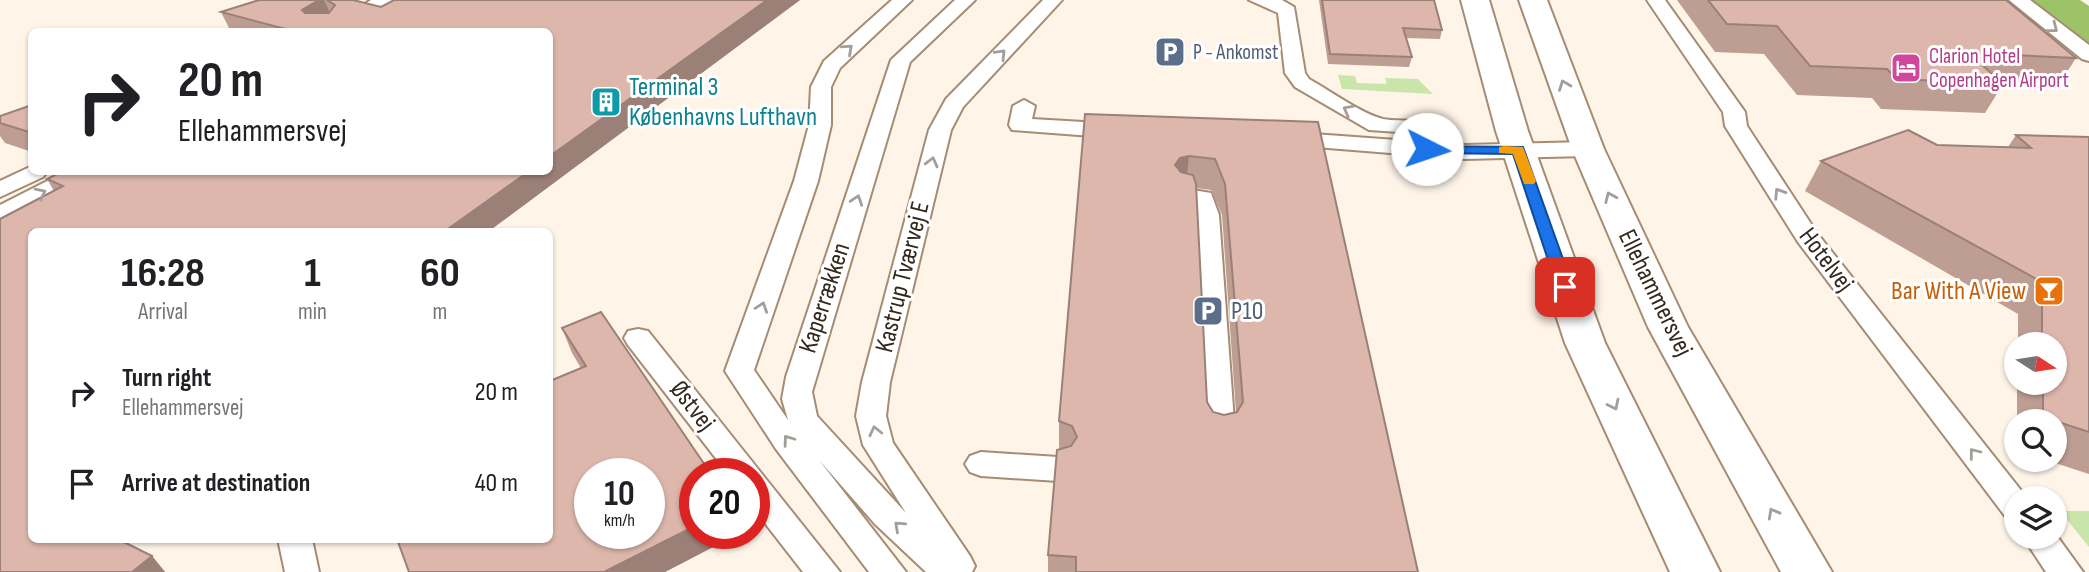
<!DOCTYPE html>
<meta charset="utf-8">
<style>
:root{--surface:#fff;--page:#f6f6f6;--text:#202124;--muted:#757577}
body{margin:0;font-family:"Sofia Sans Condensed",sans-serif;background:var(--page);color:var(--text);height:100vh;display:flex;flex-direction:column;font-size:26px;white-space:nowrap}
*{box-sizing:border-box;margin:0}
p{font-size:23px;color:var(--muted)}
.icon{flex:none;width:38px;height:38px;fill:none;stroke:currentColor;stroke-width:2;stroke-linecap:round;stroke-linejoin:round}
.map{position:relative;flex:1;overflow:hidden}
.details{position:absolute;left:28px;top:228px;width:525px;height:315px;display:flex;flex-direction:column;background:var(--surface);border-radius:10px;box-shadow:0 2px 5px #0004}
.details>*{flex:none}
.top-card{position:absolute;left:28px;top:28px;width:525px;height:147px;border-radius:10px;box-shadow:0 2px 5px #0004;background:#fff;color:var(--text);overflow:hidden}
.needle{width:46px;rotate:102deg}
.tools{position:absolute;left:2004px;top:332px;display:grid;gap:14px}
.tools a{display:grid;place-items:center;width:63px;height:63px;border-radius:50%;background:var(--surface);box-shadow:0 2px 5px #0004;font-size:35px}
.speed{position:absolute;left:574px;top:458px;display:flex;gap:14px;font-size:35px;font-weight:700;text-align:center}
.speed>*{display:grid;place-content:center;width:91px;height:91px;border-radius:50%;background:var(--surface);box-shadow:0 2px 5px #0004;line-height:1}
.speed small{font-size:18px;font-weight:400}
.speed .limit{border:10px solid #d22;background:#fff;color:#111}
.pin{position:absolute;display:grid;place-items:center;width:60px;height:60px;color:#fff;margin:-30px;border-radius:14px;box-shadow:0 4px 10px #0006}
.me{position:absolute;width:77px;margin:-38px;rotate:94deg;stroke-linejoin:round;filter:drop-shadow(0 0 5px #0008)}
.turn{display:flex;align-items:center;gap:24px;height:147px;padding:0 35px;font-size:32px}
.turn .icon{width:91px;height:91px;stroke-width:2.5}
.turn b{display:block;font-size:49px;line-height:60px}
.eta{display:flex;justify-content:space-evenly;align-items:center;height:119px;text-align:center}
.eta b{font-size:42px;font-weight:700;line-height:49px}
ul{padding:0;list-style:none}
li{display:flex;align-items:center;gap:21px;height:91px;padding:0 35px}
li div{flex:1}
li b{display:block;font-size:26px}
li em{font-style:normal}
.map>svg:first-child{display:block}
.green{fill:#cae5aa}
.forest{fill:#9cc367}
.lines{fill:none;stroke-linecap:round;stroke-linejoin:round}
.lane-casing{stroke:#a58c72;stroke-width:4}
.secondary-casing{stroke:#a58c72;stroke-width:4}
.lane{fill:#fff;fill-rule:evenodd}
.secondary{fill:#fff;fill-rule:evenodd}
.wall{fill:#be9d93;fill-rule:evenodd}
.shaded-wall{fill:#9b8078}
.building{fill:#ddb7ab;stroke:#9b8078;stroke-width:2;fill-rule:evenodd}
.oneway{stroke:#a39e99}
.route{fill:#1a73e8;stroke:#114b97;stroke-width:2}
.slow{fill:#f59e0b}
.labels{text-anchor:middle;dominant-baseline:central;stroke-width:6;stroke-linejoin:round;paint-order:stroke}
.far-service-label{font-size:21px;fill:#4e5e75;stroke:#fff;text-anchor:start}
.far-hotel-label{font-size:21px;fill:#b23c85;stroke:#fff;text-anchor:start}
.culture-label{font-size:26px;fill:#0d838f;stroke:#fff;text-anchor:start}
.street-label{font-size:26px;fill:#32281d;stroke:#fff}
.food-label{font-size:26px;fill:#c56008;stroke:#fff;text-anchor:end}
.service-label{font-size:26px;fill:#4e5e75;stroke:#fff;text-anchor:start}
</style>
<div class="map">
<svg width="2089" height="572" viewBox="0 0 2089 572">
<rect width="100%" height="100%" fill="#fef4e8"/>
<g class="green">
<path d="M1338,75l17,1 2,7 30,1 -2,-6 33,1 15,15 -91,-5z"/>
<path d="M2060,511h29v36z"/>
</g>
<path class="forest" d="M2030,0h50l9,6v37z"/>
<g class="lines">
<g class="lane-casing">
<g id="lane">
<path d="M371,0h23l-27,17h-14l-2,-4z"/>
<path d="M892,0h20l-72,68 -9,19v38l-13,56 -64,189 34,50 -6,-21 4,-22 105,-317 64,-60h20l-65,62 -98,330 5,24 89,97 -43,-68 -7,-29 6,-34 67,-252 17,-31 97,-99h19l-99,107 -12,23 -61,252 -4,34 7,27 77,113 5,10 -3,6h-46l-51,-48 -56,-64 87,112h-37l-93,-123 -51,-78 69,-190 15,-56 2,-38 13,-26z"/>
<path d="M1249,0h33l12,7 11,66 4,6c20,11 53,35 74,40 19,4 50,-4 63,15l-3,5 -8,2 -22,-8 -44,-3 -74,-43 -10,-14 -7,-60z"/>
<path d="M1647,0h18l80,112 2,14 70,107 210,265 -11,1v21l-11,-4 -207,-274 -73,-116 -2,-14z"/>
<path d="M2009,0h21l59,45v16l-7,-2z"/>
<path d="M1024,100l11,6 -3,13 86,5 11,7 -11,7 -106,-8 -3,-5 4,-19z"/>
<path d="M1286,132l179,13 123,-3 11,7 -11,7 -123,3 -187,-15 -3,-5z"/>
<path d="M32,166v6h15l-4,5 -43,20v-16z"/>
<path d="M65,172h29l-4,5 -90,44v-16z"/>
<path d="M1187,189l24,4 8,22 16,220 -4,8 -11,3 -11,-3 -4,-8 -10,-220 -3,-11 -13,-3 -4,-5 4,-5z"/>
<path d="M638,329l10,2 192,241h-37l-49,-63v-35h-26l-100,-129 -4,-7 4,-7z"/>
<path d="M981,452l77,5 11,4 5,8 -5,8 -11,4 -77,-5 -11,-4 -5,-8 5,-8z"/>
<path d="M2054,532l29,40h-37l-23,-35h31z"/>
<path d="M278,539h34l7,33h-34z"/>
</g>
</g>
<g class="secondary-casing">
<g id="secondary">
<path d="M1461,0h28l39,131 77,212 115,229h-50l-105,-229 -69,-212z"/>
<path d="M1519,0h28l57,149 84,178 144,245h-51l-133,-245 -76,-178z"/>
</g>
</g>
<use href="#lane" class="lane"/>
<use href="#secondary" class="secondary"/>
</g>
<g class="wall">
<path d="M259,0h94l28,7 13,-7h406l-311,231h-457v308h86l34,17 13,16h-165v-353l54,-28 -7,-12 14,-7h489v-140h-319l-10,-20z"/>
<path d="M1319,0h115l8,30 -2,9 -34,-1 6,19 -3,10 -81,-3z"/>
<path d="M1677,0h329l70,58 -18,28 -55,-2 -18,29 -104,-4 -9,-11 -75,-3 -33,-41 -49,-2z"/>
<path d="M32,105v47l-27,-9 -5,-7v-20z"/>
<path d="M1085,114l233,8 100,450h-370v-17l11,-105v-29zM1196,188l15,2 11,25 14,197 -12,3 -11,-3 -6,-10z"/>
<path d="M2016,135l73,2v337l-43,-14h8v-38h-37v-39h37v-38h-36v-31l-213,-123 16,-30 116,-16 71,2z"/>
<path d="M562,328l176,206 -73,38h-256l172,-204 -9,-15z"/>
</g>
<g class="shaded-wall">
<path d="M319,0h5l9,19 -21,13 -10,-22z"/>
<path d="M767,0h33l-311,231h-44l83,-59h22v-16z"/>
<path d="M1189,156l-3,30 -11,-21 5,-7z"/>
<path d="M695,526v8h43l-73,38h-61z"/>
<path d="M152,556l13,16h-33z"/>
</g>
<g class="building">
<path d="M259,0h60l-17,10 3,3h24l6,-8 -8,-5h26l28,7 13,-7h373l-217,156v-124h-253l-76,-20z"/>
<path d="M1322,0h112l8,30 -39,-2 9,29 -82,-3z"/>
<path d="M1708,0h298l70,58 -107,-5 34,31 -106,-5 -10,-10 -77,-3 -33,-40 -50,-2z"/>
<path d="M32,105v28l-32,-10v-7z"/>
<path d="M1085,114l233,8 100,450h-342v-15l-28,-2 9,-105 14,-4 6,-9 -5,-11 -13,-5zM1189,156l26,3 10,25 18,218 -6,10 -13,3 -11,-3 -6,-10 -11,-218 -3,-9 -12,-3 -6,-7 5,-7z"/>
<path d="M1908,130l29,15 94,3 -15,-13 73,2v295l-46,-15v-34h11v-38h-12v-63l-221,-121z"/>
<path d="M61,172h467l-83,59h-413v308h86l34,17 -20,16h-132v-353l63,-33 -16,-7z"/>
<path d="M601,312l110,162h-16v52l-91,46h-195l-12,-33h153v-158l36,-15 -24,-38zM590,474h59v60h-59z"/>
</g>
<defs><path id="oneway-chevron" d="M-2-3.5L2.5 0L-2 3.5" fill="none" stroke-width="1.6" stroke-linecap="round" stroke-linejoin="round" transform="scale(1.75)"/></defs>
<g class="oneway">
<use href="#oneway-chevron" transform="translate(2053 28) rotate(38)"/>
<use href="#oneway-chevron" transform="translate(848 49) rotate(-42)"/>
<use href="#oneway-chevron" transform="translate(1001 54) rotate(-46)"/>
<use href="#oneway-chevron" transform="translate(1564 85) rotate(-111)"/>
<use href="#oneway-chevron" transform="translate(1348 110) rotate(-152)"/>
<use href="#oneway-chevron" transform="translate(932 162) rotate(-76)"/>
<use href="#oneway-chevron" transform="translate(41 193) rotate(-27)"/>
<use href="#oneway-chevron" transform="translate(1779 193) rotate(-123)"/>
<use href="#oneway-chevron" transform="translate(1610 197) rotate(-114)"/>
<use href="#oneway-chevron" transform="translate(857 200) rotate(-72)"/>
<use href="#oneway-chevron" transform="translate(762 307) rotate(-71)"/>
<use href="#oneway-chevron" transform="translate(1614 405) rotate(64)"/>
<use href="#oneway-chevron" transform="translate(875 431) rotate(-103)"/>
<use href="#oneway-chevron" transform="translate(788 440) rotate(-126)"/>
<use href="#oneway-chevron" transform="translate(1974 453) rotate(-128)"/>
<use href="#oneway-chevron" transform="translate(1773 513) rotate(-119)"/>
<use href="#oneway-chevron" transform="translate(899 526) rotate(-138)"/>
</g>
<path class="route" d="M1422,146l101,1 50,140 -2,4 -6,1 -8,-5 -44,-133 -86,-1 -5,-1z"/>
<path class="slow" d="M1504,146l19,1 13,34 -2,3h-10l-11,-30 -14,-1v-6z"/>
<defs>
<g id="parking-square" transform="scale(1.575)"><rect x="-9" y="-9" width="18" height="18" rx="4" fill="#5c6f8a" stroke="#fff"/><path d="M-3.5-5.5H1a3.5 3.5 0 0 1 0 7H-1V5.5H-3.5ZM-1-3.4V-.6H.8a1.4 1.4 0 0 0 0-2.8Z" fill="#fff"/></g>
<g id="hotel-square" transform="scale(1.575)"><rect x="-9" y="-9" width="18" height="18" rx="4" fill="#d1479c" stroke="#fff"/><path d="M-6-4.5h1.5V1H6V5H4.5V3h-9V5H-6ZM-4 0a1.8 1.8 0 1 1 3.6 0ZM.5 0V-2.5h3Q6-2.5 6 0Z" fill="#fff"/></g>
<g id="building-square" transform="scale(1.575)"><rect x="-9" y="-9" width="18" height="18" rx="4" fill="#0f9aa8" stroke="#fff"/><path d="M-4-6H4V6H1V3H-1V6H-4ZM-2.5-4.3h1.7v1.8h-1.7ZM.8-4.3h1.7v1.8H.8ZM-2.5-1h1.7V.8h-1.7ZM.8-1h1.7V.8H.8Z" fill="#fff"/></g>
<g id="bar-square" transform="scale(1.575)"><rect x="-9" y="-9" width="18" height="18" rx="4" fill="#e8710a" stroke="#fff"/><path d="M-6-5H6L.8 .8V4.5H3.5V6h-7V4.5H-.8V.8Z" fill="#fff"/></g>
</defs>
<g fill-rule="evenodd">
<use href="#parking-square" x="1170" y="52"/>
<use href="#hotel-square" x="1906" y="68"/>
<use href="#building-square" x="606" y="102"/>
<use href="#bar-square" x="2049" y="291"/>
<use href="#parking-square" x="1208" y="311"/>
</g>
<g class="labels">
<g class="far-service-label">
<text x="1193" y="52">P - Ankomst</text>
</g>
<g class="far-hotel-label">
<text x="1929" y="56">Clarion Hotel<tspan x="1929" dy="24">Copenhagen Airport</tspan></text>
</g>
<g class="culture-label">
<text x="629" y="87">Terminal 3<tspan x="629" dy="30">Københavns Lufthavn</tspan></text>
</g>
<g class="street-label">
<text transform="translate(1826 260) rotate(53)">Hotelvej</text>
<text transform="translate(903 277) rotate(-76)">Kastrup Tværvej E</text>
<text transform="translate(1655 293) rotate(64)">Ellehammersvej</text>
<text transform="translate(825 298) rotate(-72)">Kaperrækken</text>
<text transform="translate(692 406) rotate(52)">Østvej</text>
</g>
<g class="food-label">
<text x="2026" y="291">Bar With A View</text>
</g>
<g class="service-label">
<text x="1231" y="311">P10</text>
</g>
</g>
</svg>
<div class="tools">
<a><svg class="needle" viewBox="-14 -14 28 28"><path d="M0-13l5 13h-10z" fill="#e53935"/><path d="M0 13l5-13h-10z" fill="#757577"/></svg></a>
<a><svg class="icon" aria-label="search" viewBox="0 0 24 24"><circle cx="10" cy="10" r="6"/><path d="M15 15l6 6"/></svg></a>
<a><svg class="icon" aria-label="layers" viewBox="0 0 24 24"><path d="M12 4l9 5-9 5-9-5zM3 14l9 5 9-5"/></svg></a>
</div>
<div class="speed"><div>10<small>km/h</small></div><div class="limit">20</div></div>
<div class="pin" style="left:1565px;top:287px;background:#d93025"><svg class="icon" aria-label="arrive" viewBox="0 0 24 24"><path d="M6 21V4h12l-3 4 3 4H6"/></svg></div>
<svg class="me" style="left:1427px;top:149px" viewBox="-20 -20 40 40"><circle r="19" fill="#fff"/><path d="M0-13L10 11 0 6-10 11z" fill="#1a73e8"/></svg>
<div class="top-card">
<div class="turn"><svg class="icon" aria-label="right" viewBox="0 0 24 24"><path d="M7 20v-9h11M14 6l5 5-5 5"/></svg><div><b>20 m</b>Ellehammersvej</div></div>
</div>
<section class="details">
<div class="eta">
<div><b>16:28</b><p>Arrival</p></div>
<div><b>1</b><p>min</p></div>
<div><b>60</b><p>m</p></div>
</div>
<ul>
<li><svg class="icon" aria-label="right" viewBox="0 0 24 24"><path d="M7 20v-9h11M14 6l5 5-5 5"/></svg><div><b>Turn right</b><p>Ellehammersvej</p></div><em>20 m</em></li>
<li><svg class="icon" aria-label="arrive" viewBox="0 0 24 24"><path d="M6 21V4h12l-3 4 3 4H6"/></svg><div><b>Arrive at destination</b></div><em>40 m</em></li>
</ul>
</section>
</div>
